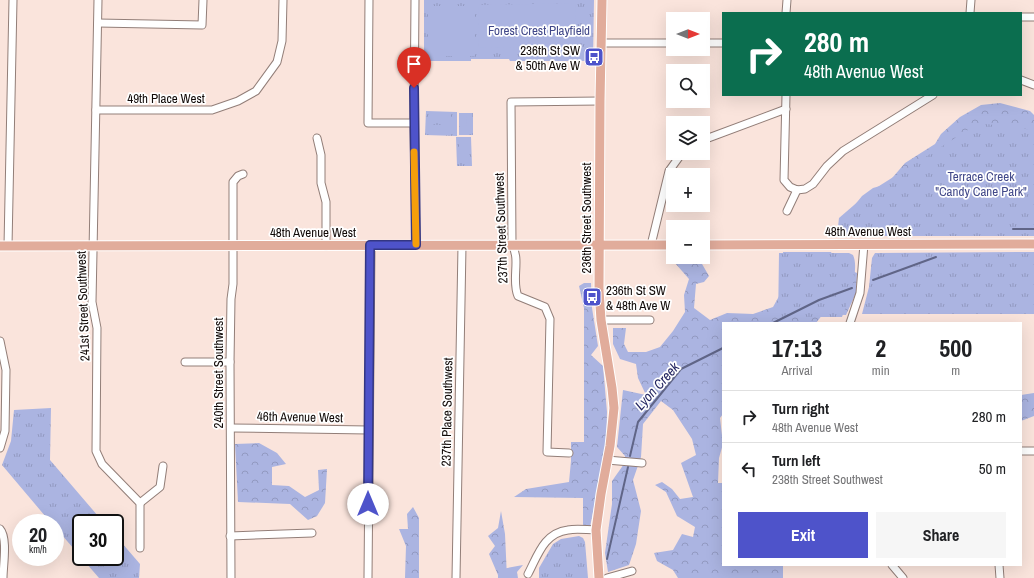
<!DOCTYPE html>
<meta charset="utf-8">
<style>
:root{--surface:#fff;--page:#f6f6f6;--text:#202124;--muted:#757577;--line:#e0e0e0;--accent:#4e53ca}
body{margin:0;font-family:"Archivo Narrow",sans-serif;background:var(--page);color:var(--text);height:100vh;display:flex;flex-direction:column;font-size:15px;white-space:nowrap}
*{box-sizing:border-box;margin:0}
p{font-size:13px;color:var(--muted)}
.icon{flex:none;width:22px;height:22px;fill:none;stroke:currentColor;stroke-width:2;stroke-linecap:round;stroke-linejoin:round}
.map{position:relative;flex:1;overflow:hidden}
.panel{position:absolute;left:722px;top:322px;width:300px;height:244px;display:flex;flex-direction:column;background:var(--surface);border-radius:0px;box-shadow:0 4px 16px #0002}
.panel>*{flex:none}
.top-card{position:absolute;left:722px;top:12px;width:300px;height:84px;border-radius:0px;box-shadow:0 4px 16px #0002;background:#0b6e4f;color:#fff;overflow:hidden}
.needle{width:26px;rotate:90deg}
.fabs{position:absolute;left:666px;top:12px;display:grid;gap:8px}
.fabs a{display:grid;place-items:center;width:44px;height:44px;border-radius:0px;background:var(--surface);box-shadow:0 4px 16px #0002;font-size:20px}
.speed{position:absolute;left:12px;top:514px;display:flex;gap:8px;font-size:20px;font-weight:700;text-align:center}
.speed>*{display:grid;place-content:center;width:52px;height:52px;border-radius:50%;background:var(--surface);box-shadow:0 4px 16px #0002;line-height:1}
.speed small{font-size:10px;font-weight:400}
.speed .limit{border:2px solid #111;border-radius:6px;background:#fff;color:#111}
.pin{position:absolute;display:grid;place-items:center;width:34px;height:34px;color:#fff;margin:-41px -17px;border-radius:50% 50% 50% 0;rotate:-45deg;box-shadow:0 0 4px #0007}
.pin .icon{rotate:45deg}
.me{position:absolute;width:44px;margin:-22px;rotate:0deg;stroke-linejoin:round;filter:drop-shadow(0 0 3px #0008)}
.turn{display:flex;align-items:center;gap:14px;height:84px;padding:0 16px;font-size:18px}
.turn .icon{width:52px;height:52px;stroke-width:2.5}
.turn b{display:block;font-size:28px;line-height:34px}
.eta{display:flex;justify-content:space-evenly;align-items:center;height:68px;text-align:center}
.eta b{font-size:24px;font-weight:700;line-height:28px}
.primary-button{display:flex;gap:8px;margin-top:auto;padding:8px 16px}
.primary-button a{flex:1;height:46px;border-radius:0px;background:var(--accent);color:#fff;font-size:16px;font-weight:700;line-height:46px;text-align:center}
.primary-button a+a{background:var(--page);color:var(--text)}
ul{padding:0;list-style:none}
li{display:flex;align-items:center;gap:12px;height:52px;padding:0 16px;border-top:1px solid var(--line)}
li div{flex:1}
li b{display:block;font-size:15px}
li em{font-style:normal}
.map>svg:first-child{display:block}
.forest{fill:url(#forest-crowns)}
.park{fill:url(#park-tufts)}
.pitch{fill:#abb4e1}
.lines{fill:none;stroke-linecap:round;stroke-linejoin:round}
.stream{stroke:#606587;stroke-width:2}
.minor-casing{stroke:#927e78;stroke-width:9}
.major-casing{stroke:#fff;stroke-width:11}
.minor{stroke:#fff;stroke-width:7}
.major{stroke:#e1ac9b;stroke-width:9}
.route-casing{stroke:#333683;stroke-width:10}
.route{stroke:#4e53ca;stroke-width:7}
.slow{stroke:#f59e0b;stroke-width:7}
.labels{text-anchor:middle;dominant-baseline:central;stroke-width:3.5;stroke-linejoin:round;paint-order:stroke}
.park-label{font-size:13px;fill:#414889;stroke:#fff}
.poi-label{font-size:13px;fill:#110a08;stroke:#fff;text-anchor:end}
.street-label{font-size:13px;fill:#110a08;stroke:#fff}
.water-label{font-size:14px;font-style:italic;fill:#1f215e;stroke:#fff}
</style>
<div class="map">
<svg width="1034" height="578" viewBox="0 0 1034 578">
<defs>
<pattern id="forest-crowns" width="20" height="18" patternUnits="userSpaceOnUse"><rect width="20" height="18" fill="#abb4e1"/><path d="M2 6a3 3 0 1 1 6 0M12 15a3 3 0 1 1 6 0" fill="none" stroke="#9299c0"/></pattern>
<pattern id="park-tufts" width="24" height="20" patternUnits="userSpaceOnUse"><rect width="24" height="20" fill="#abb4e1"/><path d="M3 7l-1-3M5 7V3M7 7l1-3M15 17l-1-3M17 17v-4M19 17l1-3" fill="none" stroke="#9299c0"/></pattern>
</defs>
<rect width="100%" height="100%" fill="#fae4dc"/>
<g class="forest">
<path d="M1000,103l30,8 4,4v44l-189,58 17,-21 11,-8 14,-4 18,-21 30,-19 6,-10 19,-17 21,-12z"/>
<path d="M673,252v5h25l11,19 -5,6 -8,2 -2,24 16,12 17,-7 26,1 20,-7 10,-18v-37h48l7,13 19,8 -1,20 -10,22 -23,-1 -7,9h-93v91l-3,4 3,26 -4,14 -1,25h5v82h60v13h-105l-5,-8 -16,-9 -3,-8 19,-3 9,-16 11,3 2,-10 -18,-11 -11,-24 -11,-7 7,-3 10,7 8,10 13,-2 -12,-34 15,-8 -4,-16 -19,-29 -12,-9 -18,23 -2,33 -8,23 8,31 -5,33 -7,21 -21,7 -3,-19 7,-49v-23l12,-17 1,-8 -8,-9 6,-57 23,5 -8,-17 -2,-14 -16,-5 -7,-15v-16h13l-2,16 4,8h18l14,-5 13,-16 12,-19 -1,-17 5,-16 -14,-16 -6,-10z"/>
<path d="M584,283h7l1,25 6,38 -7,9 12,11 4,46 -1,35 -16,80 -7,-2v-27l-69,-1 12,-8 43,-7 2,-21v-19h13v-134l-5,-22z"/>
<path d="M1034,393v23l-13,5v-26z"/>
<path d="M259,443l18,10 9,11 -14,3v18l17,1 16,11 14,-7 -1,-20 9,-1 -2,34 -8,13 -9,4 -18,-16 -52,-2 -3,-58z"/>
<path d="M413,507l6,11v60h-14l1,-32 -7,-17h9l-1,-15z"/>
<path d="M501,511l4,23 2,44h-9v-3l-9,-21 6,-8 -7,-10 10,-8z"/>
</g>
<g class="park">
<path d="M424,0h170l-1,61h-83l-1,-2h-38v2h-47z"/>
<path d="M426,111l31,1v24l-32,-1z"/>
<rect x="459" y="113" width="14" height="22"/>
<path d="M979,123l55,7v106h-197l2,-18 29,-25z"/>
<path d="M456,137h15l1,29h-15z"/>
<path d="M1034,252v62h-172l7,-27 3,-29 3,-5z"/>
<path d="M779,253h70l4,2c7,14 -5,48 -11,62h-50v6h-14z"/>
<path d="M51,408l-1,52 54,63h-23v34h34v-22l25,29 -1,14h-40l-44,-51v-4h-4l-49,-58 9,-24 3,-31z"/>
<path d="M579,536l4,2 2,4 3,36h-49v-10l14,-24 8,-5z"/>
<path d="M523,565l-6,7 1,6h-16v-9z"/>
</g>
<g class="pitch">
<path d="M575,3l1,43 -97,2 -1,-43z"/>
<rect x="428" y="6" width="47" height="50"/>
<rect x="430" y="112" width="21" height="10"/>
<rect x="460" y="114" width="5" height="12"/>
<path d="M466,114h6v12h-5h5v8h-12v-8h7z"/>
<rect x="430" y="125" width="21" height="10"/>
<rect x="459" y="140" width="9" height="22"/>
</g>
<g class="lines">
<g class="stream">
<path d="M1013,229h21"/>
<path d="M873,280l63,-23"/>
<path d="M773,323l46,-23 33,-12"/>
<path d="M630,456l8,-34 43,-53 42,-21"/>
<path d="M607,559l21,-92"/>
</g>
<g class="minor-casing">
<g id="minor">
<path d="M98,0l-6,302 5,26 -1,123 6,13 38,39v45"/>
<path d="M369,0l-1,123h46"/>
<path d="M415,0l-1,123 2,122"/>
<path d="M786,13l1,-13"/>
<path d="M970,13l1,-13"/>
<path d="M1021,17h13"/>
<path d="M98,23l104,2 1,-25"/>
<path d="M601,43h72"/>
<path d="M703,43h20"/>
<path d="M1021,80l13,5"/>
<path d="M786,95l-2,85 6,7 7,3"/>
<path d="M96,110h116l26,-9 18,-10 21,-29 5,-21 1,-41"/>
<path d="M317,138l4,17v28l5,19v44"/>
<path d="M703,140l83,-31"/>
<path d="M797,190l8,-1 8,-5 14,-18 16,-15 90,-56"/>
<path d="M787,211l10,-21"/>
<path d="M651,245l18,-74 13,-18"/>
<path d="M8,246l5,-246"/>
<path d="M601,320h49"/>
<path d="M850,323l10,-30 4,-49"/>
<path d="M0,341l6,29 -1,61 -5,17"/>
<path d="M185,362h45"/>
<path d="M231,428l137,2"/>
<path d="M1021,451h13"/>
<path d="M569,453l-22,-1 3,-133 -5,-12 -27,-11c-7,-16 3,-36 -6,-51l-1,-143 89,-1"/>
<path d="M607,460l35,3"/>
<path d="M140,503l20,-16 3,-21"/>
<path d="M0,529c8,9 3,37 3,49"/>
<path d="M230,536l82,-3"/>
<path d="M892,565l11,13"/>
<path d="M999,565l1,13"/>
<path d="M528,574c10,-19 16,-41 40,-44 9,-2 19,0 28,0"/>
<path d="M231,578l-1,-216 1,-63 2,-15v-102l5,-6 5,-2"/>
<path d="M368,578l3,-333"/>
<path d="M456,578l6,-332"/>
<path d="M607,578l25,-7"/>
</g>
</g>
<g class="major-casing">
<g id="major">
<path d="M703,245l331,-1"/>
<path d="M0,246l673,-1"/>
<path d="M599,578l-3,-48 5,-36 9,-48 4,-38 -2,-20 -11,-68 -2,-30 1,-189 2,-101"/>
</g>
</g>
<use href="#minor" class="minor"/>
<use href="#major" class="major"/>
</g>
<g class="lines">
<g class="route-casing">
<path id="route" d="M368,504l2,-259h46l-2,-157"/>
</g>
<use href="#route" class="route"/>
<path class="slow" d="M414,152l2,92"/>
</g>
<defs>
<g id="bus-square" transform="scale(1)"><rect x="-9" y="-9" width="18" height="18" rx="4" fill="#4e53ca" stroke="#fff"/><path d="M-5-6H5V4H4V6H2V4H-2V6H-4V4H-5ZM-3.5-4V0h7V-4ZM-3.5 1.2v1.5H-2V1.2ZM2 1.2v1.5H3.5V1.2Z" fill="#fff"/></g>
</defs>
<g fill-rule="evenodd">
<use href="#bus-square" x="594" y="57"/>
<use href="#bus-square" x="592" y="297"/>
</g>
<g class="labels">
<g class="park-label">
<text x="539" y="30">Forest Crest Playfield</text>
<text x="981" y="176">Terrace Creek<tspan x="981" dy="15">"Candy Cane Park"</tspan></text>
</g>
<g class="poi-label">
<text x="580" y="50">236th St SW<tspan x="580" dy="15">&amp; 50th Ave W</tspan></text>
<text x="606" y="290" text-anchor="start">236th St SW<tspan x="606" dy="15">&amp; 48th Ave W</tspan></text>
</g>
<g class="street-label">
<text x="166" y="98">49th Place West</text>
<text transform="translate(586 218) rotate(-90)">236th Street Southwest</text>
<text transform="translate(501 228) rotate(-92)">237th Street Southwest</text>
<text x="868" y="231">48th Avenue West</text>
<text x="313" y="232">48th Avenue West</text>
<text transform="translate(83 306) rotate(-92)">241st Street Southwest</text>
<text transform="translate(218 373) rotate(-90)">240th Street Southwest</text>
<text transform="translate(447 412) rotate(-89)">237th Place Southwest</text>
<text transform="translate(300 417) rotate(1)">46th Avenue West</text>
</g>
<g class="water-label">
<text transform="translate(657 386) rotate(-48)">Lyon Creek</text>
</g>
</g>
</svg>
<div class="fabs">
<a><svg class="needle" viewBox="-14 -14 28 28"><path d="M0-13l5 13h-10z" fill="#e53935"/><path d="M0 13l5-13h-10z" fill="#757577"/></svg></a>
<a><svg class="icon" aria-label="search" viewBox="0 0 24 24"><circle cx="10" cy="10" r="6"/><path d="M15 15l6 6"/></svg></a>
<a><svg class="icon" aria-label="layers" viewBox="0 0 24 24"><path d="M12 4l9 5-9 5-9-5zM3 14l9 5 9-5"/></svg></a>
<a>+</a>
<a>−</a>
</div>
<div class="speed"><div>20<small>km/h</small></div><div class="limit">30</div></div>
<div class="pin" style="left:414px;top:88px;background:#d93025"><svg class="icon" aria-label="arrive" viewBox="0 0 24 24"><path d="M6 21V4h12l-3 4 3 4H6"/></svg></div>
<svg class="me" style="left:368px;top:504px" viewBox="-20 -20 40 40"><circle r="19" fill="#fff"/><path d="M0-13L10 11 0 6-10 11z" fill="#4e53ca"/></svg>
<div class="top-card">
<div class="turn"><svg class="icon" aria-label="right" viewBox="0 0 24 24"><path d="M7 20v-9h11M14 6l5 5-5 5"/></svg><div><b>280 m</b>48th Avenue West</div></div>
</div>
<section class="panel">
<div class="eta">
<div><b>17:13</b><p>Arrival</p></div>
<div><b>2</b><p>min</p></div>
<div><b>500</b><p>m</p></div>
</div>
<ul>
<li><svg class="icon" aria-label="right" viewBox="0 0 24 24"><path d="M7 20v-9h11M14 6l5 5-5 5"/></svg><div><b>Turn right</b><p>48th Avenue West</p></div><em>280 m</em></li>
<li><svg class="icon" aria-label="left" viewBox="0 0 24 24"><path d="M17 20v-9H6M10 6l-5 5 5 5"/></svg><div><b>Turn left</b><p>238th Street Southwest</p></div><em>50 m</em></li>
</ul>
<div class="primary-button"><a>Exit</a><a>Share</a></div>
</section>
</div>
